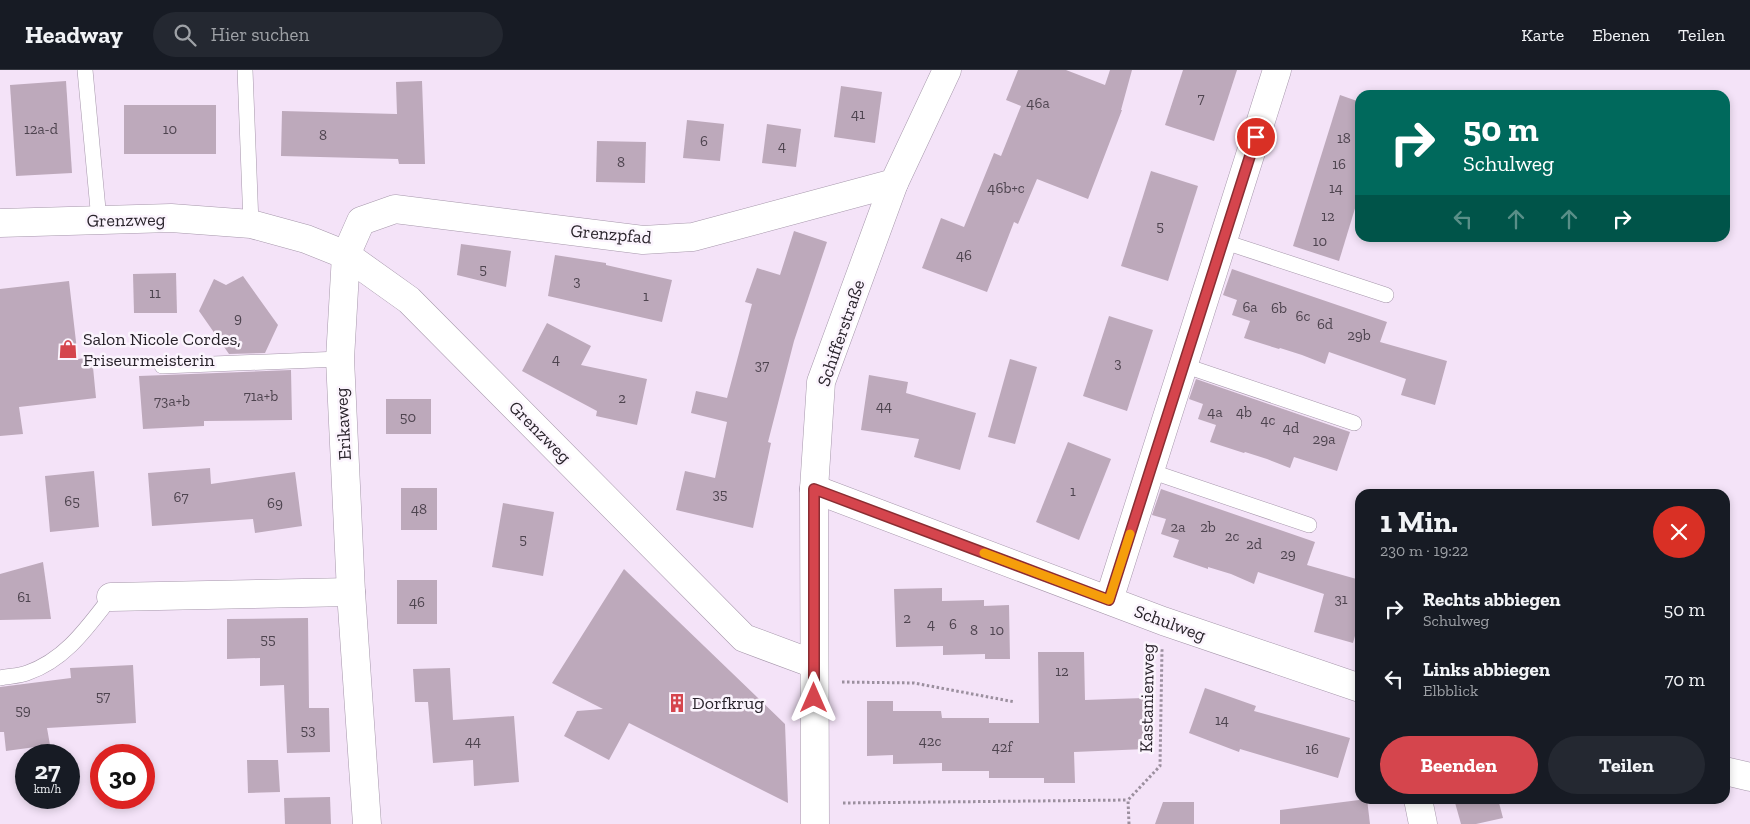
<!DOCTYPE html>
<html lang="de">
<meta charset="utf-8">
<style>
:root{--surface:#171b24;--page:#242831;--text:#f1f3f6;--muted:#9ea1a6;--line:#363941;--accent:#d5454d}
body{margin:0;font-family:"Zilla Slab",serif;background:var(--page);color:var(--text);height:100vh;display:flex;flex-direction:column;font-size:19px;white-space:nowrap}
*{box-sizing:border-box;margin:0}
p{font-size:16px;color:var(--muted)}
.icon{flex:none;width:28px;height:28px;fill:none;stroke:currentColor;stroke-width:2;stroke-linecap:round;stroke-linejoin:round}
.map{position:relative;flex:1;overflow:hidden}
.panel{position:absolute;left:1355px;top:419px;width:375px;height:315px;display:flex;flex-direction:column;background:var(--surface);border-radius:15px;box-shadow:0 2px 8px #0003}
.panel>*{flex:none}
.banner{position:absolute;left:1355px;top:20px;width:375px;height:152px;border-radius:15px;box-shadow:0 2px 8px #0003;background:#00695c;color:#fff;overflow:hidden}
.speed{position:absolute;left:15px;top:674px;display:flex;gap:10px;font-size:25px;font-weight:700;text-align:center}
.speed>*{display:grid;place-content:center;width:65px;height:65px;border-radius:50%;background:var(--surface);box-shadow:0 2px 8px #0003;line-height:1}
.speed small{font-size:12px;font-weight:400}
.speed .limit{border:8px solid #d22;background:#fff;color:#111}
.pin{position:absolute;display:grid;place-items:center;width:42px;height:42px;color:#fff;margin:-21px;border:2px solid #fff;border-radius:50%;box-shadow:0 1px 5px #0007}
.me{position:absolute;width:55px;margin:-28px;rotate:0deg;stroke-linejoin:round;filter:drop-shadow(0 0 4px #0008)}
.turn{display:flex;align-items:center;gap:18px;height:105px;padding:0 25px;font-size:22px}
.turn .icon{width:65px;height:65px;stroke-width:2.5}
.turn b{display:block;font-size:35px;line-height:42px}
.lanes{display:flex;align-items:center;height:48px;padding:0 25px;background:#0003;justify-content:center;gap:25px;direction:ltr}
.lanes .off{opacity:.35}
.round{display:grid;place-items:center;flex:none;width:52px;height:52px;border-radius:26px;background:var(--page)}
.summary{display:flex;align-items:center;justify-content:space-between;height:85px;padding:0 25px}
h1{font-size:30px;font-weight:700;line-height:38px}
.cta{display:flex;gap:10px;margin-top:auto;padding:10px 25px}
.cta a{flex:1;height:58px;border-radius:30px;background:var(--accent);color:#fff;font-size:20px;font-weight:700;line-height:58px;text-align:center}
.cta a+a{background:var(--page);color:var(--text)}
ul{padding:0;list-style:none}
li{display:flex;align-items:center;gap:15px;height:70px;padding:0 25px}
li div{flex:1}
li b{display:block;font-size:19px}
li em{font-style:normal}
header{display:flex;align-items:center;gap:30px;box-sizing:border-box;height:70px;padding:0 25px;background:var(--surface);border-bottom:1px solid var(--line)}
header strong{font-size:24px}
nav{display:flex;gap:28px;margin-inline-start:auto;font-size:18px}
.search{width:350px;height:45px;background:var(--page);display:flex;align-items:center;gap:12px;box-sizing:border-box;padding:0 18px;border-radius:28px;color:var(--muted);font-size:19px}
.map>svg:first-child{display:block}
.building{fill:#bda9bb}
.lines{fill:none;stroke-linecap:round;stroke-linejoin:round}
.service-casing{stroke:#a697ab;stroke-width:16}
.minor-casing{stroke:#a697ab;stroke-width:29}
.path{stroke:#9b8f9e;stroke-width:3;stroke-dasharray:2.5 2.5;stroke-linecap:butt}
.service{stroke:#fff;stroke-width:15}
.minor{stroke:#fff;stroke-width:28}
.route-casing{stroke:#8a2d32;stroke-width:12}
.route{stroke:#d5454d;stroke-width:9}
.slow{stroke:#f59e0b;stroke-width:9}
.labels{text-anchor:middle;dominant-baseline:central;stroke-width:5;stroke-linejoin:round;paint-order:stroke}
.number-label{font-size:15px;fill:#4e444f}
.street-label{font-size:18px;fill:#29232b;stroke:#fbf4fd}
.poi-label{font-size:18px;fill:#29232b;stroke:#fbf4fd;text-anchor:start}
</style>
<header>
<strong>Headway</strong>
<div class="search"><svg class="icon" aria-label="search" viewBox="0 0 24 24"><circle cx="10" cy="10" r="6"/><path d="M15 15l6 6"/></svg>Hier suchen</div>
<nav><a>Karte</a><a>Ebenen</a><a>Teilen</a></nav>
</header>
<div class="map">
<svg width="1750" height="754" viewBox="0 0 1750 754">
<rect width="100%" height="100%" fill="#f4e3f8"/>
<g class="building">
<path d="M1018,0h48l39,15 5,-15h22l-11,40h1l-34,89 -51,-20 -19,45 -4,-2 -27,70 -65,-24 19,-50 23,9 30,-74 7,3 20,-50 -15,-6z"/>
<path d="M1183,0h54l-23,71 -49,-16z"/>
<path d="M66,11l6,92 -56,3 -6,-91z"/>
<path d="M422,11l3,83h-26l-1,-5 -117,-3 1,-45 115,3 -1,-32z"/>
<path d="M841,16l41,6 -7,51 -41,-6z"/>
<path d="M1340,25l20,7v90l-21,69 -46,-15z"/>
<rect x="124" y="35" width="92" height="49"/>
<path d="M687,50l37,4 -4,37 -37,-3z"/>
<path d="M767,54l34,5 -5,38 -34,-4z"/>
<path d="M597,71l49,1 -1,41 -49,-1z"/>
<path d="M1151,101l47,15 -30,95 -47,-15z"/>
<path d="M794,161l33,11 -33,99 -26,101 3,1 -18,85 -77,-18 9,-39 30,7 12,-56 -36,-9 5,-22 31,7 25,-94 -7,-2 12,-34 23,7z"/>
<path d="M461,174l50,7 -5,36 -49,-12z"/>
<path d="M555,185l51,8v2l66,15 -10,42 -114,-26z"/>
<path d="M1232,199l155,53 -7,20 67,19 -12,44 -34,-10 5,-16 -77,-27 -4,12 -23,-9 -22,-7 -1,1 -35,-11 6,-17 -18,-6 5,-15 -14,-5z"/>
<path d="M176,203l1,40h-43l-1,-39z"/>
<path d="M243,206l35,49 -13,28 -36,1 -30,-43 15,-32 12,6z"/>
<path d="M69,211l9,78 14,-2 4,41 -77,9 4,27 -23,2v-147z"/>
<path d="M1109,246l44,14 -26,81 -44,-15z"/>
<path d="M547,253l44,23 -10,19 66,14 -10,46 -41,-9 1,-5 -75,-40z"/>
<path d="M1010,289l27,8 -22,77 -27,-7z"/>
<path d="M291,300l1,50 -88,1v5l-61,3 -4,-53z"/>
<path d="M869,305l39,7 -2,11 70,20 -16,57 -46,-13 5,-18 -58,-9z"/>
<path d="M1196,309l154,53 -13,39 -43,-14 -4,11 -23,-9 -22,-7 -1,1 -34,-11 6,-17 -18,-6 5,-15 -14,-5z"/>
<rect x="386" y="329" width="45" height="35"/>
<path d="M1068,372l43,17 -32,81 -43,-18z"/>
<path d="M210,398l1,16 84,-12 7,54 -47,7 -2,-14 -101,7 -4,-53z"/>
<path d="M94,401l5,56 -49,5 -5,-56z"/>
<rect x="401" y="418" width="36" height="42"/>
<path d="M1161,419l154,53 -8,23 53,15v38l-7,25 -39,-11 10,-38 -66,-22 -4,12 -23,-10 -23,-7v2l-35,-12 6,-17 -18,-6 5,-15 -14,-4z"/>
<path d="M503,433l51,9 -11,64 -51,-9z"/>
<path d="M43,492l8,57 -51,1v-46z"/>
<path d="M624,499l161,155 3,79 -159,-80 -20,37 -45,-24 13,-25 26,-2 -51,-26z"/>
<rect x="397" y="510" width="40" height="44"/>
<path d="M942,518v13l42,-1v6l25,-1 1,54h-25v-5l-42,1v-9l-47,1 -2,-58z"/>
<path d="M308,548l1,90h20l1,44 -43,1 -3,-68 -24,1v-28l-33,1v-40z"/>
<path d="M1038,582h46l1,48 59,-2 2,51 -72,3 1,31h-31v-5h-55v-7h-47v-8l-49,1v-9l-26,1v-55h26v10h48l1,7h47v5h50z"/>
<path d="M133,595l3,58 -89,5 3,17 -44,6 -2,-19h-4v-45l71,-9 -1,-10z"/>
<path d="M450,598l3,52 61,-4 5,66 -45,4 -1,-26 -40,3 -5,-61h-13l-2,-33z"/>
<path d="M1205,618l51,18 -2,5 96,27 -12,40 -98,-29 -1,3 -50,-19z"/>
<path d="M247,690h31l2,32 -32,1z"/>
<path d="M330,727l1,27h-46l-1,-26z"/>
<path d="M1367,729l3,25h-90v-14z"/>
<path d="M1454,729h44l5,19 -27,6h-15z"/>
<path d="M1163,732h31v22h-39z"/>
</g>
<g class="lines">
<g class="service-casing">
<g id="service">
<path d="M85,0l14,150"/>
<path d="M245,0l6,154"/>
<path d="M1222,171l164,54"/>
<path d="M1183,295l171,58"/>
<path d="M162,296l178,-7"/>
<path d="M1150,401l159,54"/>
<path d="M0,608c9,-2 19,-2 27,-5 38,-13 60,-45 84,-76"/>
</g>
</g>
<g class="minor-casing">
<g id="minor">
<path d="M0,153l171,-5 80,6 55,15 40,16 63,45 335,338 70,26"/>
<path d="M814,419l349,132 197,67"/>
<path d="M111,527l240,-5"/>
<path d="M1109,530l168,-530"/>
<path d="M1725,701l25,6"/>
<path d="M1418,729l5,25"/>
<path d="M367,754l-16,-232 -11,-233 6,-104 15,-34 34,-12 248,31 50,-3 201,-54"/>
<path d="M815,754l-1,-335 7,-107 73,-199 53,-113"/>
</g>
</g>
<g class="path">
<path d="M842,612l72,1 101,19"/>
<path d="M843,733l285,-3"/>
<path d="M1129,754l-1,-24 32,-34 2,-117"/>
</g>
<use href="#service" class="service"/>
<use href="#minor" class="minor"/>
</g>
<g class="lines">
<g class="route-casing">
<path id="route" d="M814,628v-209l295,111 147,-463"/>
</g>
<use href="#route" class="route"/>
<path class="slow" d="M984,483l125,47 21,-66"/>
</g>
<defs>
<g id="shop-bare" transform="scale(1.5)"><path d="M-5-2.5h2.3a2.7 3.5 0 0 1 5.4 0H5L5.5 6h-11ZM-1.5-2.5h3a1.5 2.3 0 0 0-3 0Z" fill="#d5454d" stroke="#fbf4fd" stroke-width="2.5" paint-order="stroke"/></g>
<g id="building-bare" transform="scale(1.5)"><path d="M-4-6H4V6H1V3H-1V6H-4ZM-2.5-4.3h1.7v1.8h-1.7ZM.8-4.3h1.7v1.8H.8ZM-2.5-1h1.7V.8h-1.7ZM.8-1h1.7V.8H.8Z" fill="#d5454d" stroke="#fbf4fd" stroke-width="2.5" paint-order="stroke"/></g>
</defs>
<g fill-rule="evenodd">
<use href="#shop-bare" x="68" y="279"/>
<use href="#building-bare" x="677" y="633"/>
</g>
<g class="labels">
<g class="number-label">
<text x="1201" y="28">7</text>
<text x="1038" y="33">46a</text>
<text x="858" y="44">41</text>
<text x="41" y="59">12a-d</text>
<text x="170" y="59">10</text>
<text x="323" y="65">8</text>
<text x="1344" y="68">18</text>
<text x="704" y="71">6</text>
<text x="782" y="76">4</text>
<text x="621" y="92">8</text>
<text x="1339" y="94">16</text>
<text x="1006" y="118">46b+c</text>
<text x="1336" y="118">14</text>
<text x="1328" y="146">12</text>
<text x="1160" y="156">5</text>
<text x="1320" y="171">10</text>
<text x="964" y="185">46</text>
<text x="483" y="199">5</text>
<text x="577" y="211">3</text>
<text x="155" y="223">11</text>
<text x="646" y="226">1</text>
<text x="1250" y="237">6a</text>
<text x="1279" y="238">6b</text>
<text x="1303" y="246">6c</text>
<text x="238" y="248">9</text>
<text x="1325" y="254">6d</text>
<text x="1359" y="265">29b</text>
<text x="556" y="289">4</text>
<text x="1118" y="293">3</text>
<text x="762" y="295">37</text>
<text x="261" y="326">71a+b</text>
<text x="622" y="328">2</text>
<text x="172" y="331">73a+b</text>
<text x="884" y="336">44</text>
<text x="1215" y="342">4a</text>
<text x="1244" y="342">4b</text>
<text x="408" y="347">50</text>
<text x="1268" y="350">4c</text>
<text x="1291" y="358">4d</text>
<text x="1324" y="369">29a</text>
<text x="1073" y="421">1</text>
<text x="720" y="424">35</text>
<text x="181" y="427">67</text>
<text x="72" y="431">65</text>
<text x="275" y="433">69</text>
<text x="419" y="439">48</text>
<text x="1178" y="457">2a</text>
<text x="1208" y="457">2b</text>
<text x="1232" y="466">2c</text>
<text x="523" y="469">5</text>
<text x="1254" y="474">2d</text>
<text x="1288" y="484">29</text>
<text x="24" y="527">61</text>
<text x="1341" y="529">31</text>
<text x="417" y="532">46</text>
<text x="907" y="548">2</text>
<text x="931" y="554">4</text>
<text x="953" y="554">6</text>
<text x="974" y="560">8</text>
<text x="997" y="560">10</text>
<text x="268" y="569">55</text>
<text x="1062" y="601">12</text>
<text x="103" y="626">57</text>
<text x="23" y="640">59</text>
<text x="1222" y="650">14</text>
<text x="308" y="660">53</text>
<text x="473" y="671">44</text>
<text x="930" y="671">42c</text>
<text x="1002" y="677">42f</text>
<text x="1312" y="679">16</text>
</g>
<g class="street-label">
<text transform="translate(126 150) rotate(-1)">Grenzweg</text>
<text transform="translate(611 164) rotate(5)">Grenzpfad</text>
<text transform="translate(841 263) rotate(-71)">Schifferstraße</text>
<text transform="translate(343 354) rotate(-93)">Erikaweg</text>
<text transform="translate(540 362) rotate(45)">Grenzweg</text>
<text transform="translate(1170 553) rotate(20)">Schulweg</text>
<text transform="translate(1147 628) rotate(-89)">Kastanienweg</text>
</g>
<g class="poi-label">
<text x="83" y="269">Salon Nicole Cordes,<tspan x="83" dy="21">Friseurmeisterin</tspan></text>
<text x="692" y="633">Dorfkrug</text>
</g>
</g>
</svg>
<div class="speed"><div>27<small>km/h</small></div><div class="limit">30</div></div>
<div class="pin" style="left:1256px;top:67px;background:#d93025"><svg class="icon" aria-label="arrive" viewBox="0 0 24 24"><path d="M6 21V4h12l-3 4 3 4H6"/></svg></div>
<svg class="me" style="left:814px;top:628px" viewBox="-20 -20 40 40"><path d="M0-17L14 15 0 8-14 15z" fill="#d5454d" stroke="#fff" stroke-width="4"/></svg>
<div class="banner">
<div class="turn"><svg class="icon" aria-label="right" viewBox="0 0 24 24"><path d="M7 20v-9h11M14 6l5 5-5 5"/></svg><div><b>50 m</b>Schulweg</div></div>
<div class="lanes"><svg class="icon off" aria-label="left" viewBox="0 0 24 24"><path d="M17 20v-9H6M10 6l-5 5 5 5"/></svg><svg class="icon off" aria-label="ahead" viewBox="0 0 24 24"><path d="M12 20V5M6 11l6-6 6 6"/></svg><svg class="icon off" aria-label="ahead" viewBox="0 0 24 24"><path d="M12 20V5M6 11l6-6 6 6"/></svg><svg class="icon" aria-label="right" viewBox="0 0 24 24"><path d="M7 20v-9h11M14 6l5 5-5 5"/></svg></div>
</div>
<section class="panel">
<div class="summary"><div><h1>1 Min.</h1><p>230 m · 19:22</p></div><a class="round" style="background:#d93025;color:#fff"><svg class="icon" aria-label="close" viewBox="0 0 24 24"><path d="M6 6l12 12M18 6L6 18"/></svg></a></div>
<ul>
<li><svg class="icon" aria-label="right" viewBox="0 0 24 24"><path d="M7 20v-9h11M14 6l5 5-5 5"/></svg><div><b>Rechts abbiegen</b><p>Schulweg</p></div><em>50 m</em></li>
<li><svg class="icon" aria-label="left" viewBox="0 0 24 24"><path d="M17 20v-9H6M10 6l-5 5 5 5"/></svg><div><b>Links abbiegen</b><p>Elbblick</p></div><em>70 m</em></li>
</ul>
<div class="cta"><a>Beenden</a><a>Teilen</a></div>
</section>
</div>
